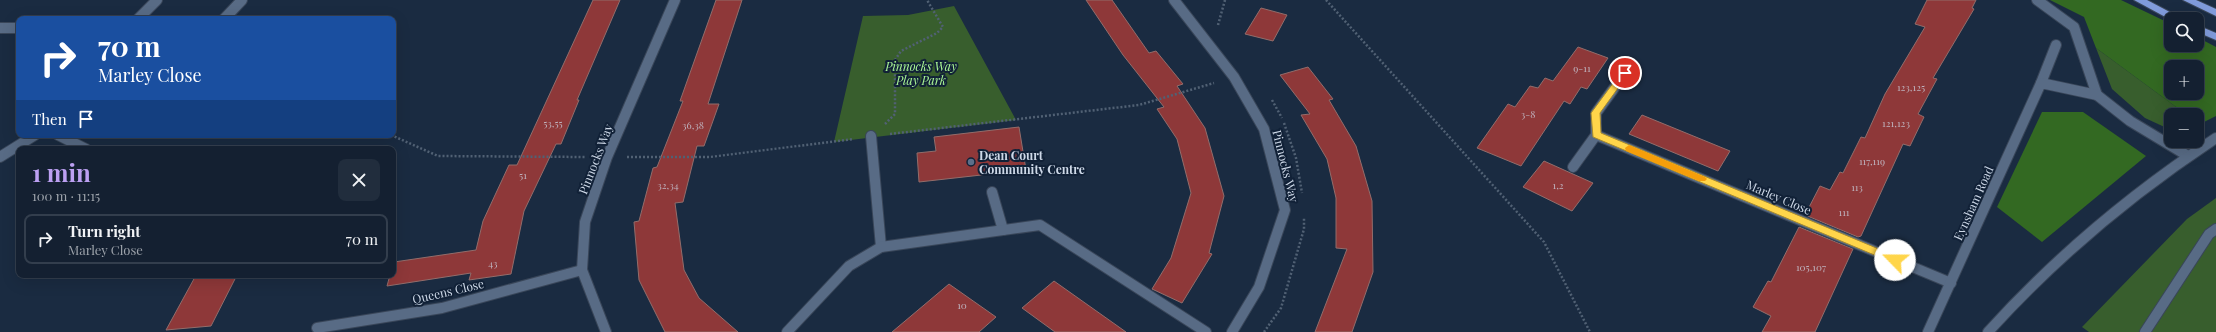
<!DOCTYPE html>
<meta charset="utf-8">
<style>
:root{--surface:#142031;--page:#212d3d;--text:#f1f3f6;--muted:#9da3ab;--line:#333e4d;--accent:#bca0f2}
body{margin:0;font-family:"Playfair Display",serif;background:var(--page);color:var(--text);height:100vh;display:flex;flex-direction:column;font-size:15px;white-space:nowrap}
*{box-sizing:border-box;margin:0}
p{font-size:13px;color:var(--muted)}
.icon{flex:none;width:22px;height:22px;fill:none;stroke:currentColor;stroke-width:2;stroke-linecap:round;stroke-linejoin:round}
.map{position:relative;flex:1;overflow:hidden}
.side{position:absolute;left:16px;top:146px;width:380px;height:132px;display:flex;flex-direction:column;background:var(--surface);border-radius:8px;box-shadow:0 4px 16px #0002,0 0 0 1px var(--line)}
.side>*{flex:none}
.hud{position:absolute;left:16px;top:16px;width:380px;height:122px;border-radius:8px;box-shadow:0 4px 16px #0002,0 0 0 1px var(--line);background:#1a4fa0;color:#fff;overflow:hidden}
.tools{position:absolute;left:2164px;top:12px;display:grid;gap:8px}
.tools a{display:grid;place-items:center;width:40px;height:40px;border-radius:8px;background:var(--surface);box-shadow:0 4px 16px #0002,0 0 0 1px var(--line);font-size:20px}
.pin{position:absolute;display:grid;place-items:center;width:34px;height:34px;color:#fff;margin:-17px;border:2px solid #fff;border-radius:50%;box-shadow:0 1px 4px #0007}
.me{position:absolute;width:44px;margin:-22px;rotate:293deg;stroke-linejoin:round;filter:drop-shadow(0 0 3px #0008)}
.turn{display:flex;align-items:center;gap:14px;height:84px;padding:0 16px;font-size:18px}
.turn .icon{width:52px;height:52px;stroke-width:2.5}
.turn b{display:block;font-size:28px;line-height:34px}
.then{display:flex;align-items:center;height:38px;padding:0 16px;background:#0003;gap:8px;font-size:15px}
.round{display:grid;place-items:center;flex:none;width:42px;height:42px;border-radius:8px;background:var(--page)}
.overview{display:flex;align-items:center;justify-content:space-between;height:68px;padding:0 16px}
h1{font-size:24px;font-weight:700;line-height:30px;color:var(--accent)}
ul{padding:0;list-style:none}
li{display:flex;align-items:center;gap:12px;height:50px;margin:0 8px 6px;padding:0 8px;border:2px solid var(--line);border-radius:8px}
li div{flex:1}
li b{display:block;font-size:15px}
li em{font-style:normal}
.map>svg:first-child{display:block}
.green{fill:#385e2d}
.forest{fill:#336922;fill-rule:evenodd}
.building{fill:#8e3839;stroke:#926d6b}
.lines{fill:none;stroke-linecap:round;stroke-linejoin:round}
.lane-casing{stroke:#394659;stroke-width:12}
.street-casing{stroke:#394659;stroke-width:12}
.secondary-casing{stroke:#394659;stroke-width:12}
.highway-casing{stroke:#394659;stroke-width:2}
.path{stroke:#516174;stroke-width:2.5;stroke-dasharray:2 2;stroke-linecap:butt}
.lane{stroke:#586b85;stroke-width:10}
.street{stroke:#586b85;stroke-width:10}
.secondary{stroke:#586b85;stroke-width:10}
.highway{fill:#809bdb;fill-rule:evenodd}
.route{fill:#ffd54a;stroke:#a68a30}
.slow{fill:#f59e0b}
.service-dot{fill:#5c6f8a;stroke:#112137;stroke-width:1.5}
.labels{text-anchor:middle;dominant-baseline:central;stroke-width:4;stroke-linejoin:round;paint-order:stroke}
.number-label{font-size:10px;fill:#beb1bc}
.park-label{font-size:12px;font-style:italic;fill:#aaf695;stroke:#112137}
.poi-label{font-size:12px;font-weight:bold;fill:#ced9e8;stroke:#112137;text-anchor:start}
.street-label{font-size:12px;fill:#ced9e8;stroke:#112137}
</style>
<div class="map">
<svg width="2216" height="332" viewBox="0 0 2216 332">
<rect width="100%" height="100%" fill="#1a2b41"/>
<g class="green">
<path d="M954,6l62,114 -182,22 29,-126 45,-1z"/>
<path d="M2096,48l91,67h-16v15l-26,-12 -33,-29z"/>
<path d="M2216,198v134h-127l-7,-5 105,-108z"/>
</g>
<g class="forest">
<path d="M2050,0h71l50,24v21h26v-8l19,10v69l-16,8 -3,-2v-7h-10l-91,-67 -12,-31zM2171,67h26v26h-26z"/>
<path d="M2042,112h41l63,44 -104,86 -45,-35z"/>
</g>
<g class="building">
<path d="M593,0h27l-43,100h2l-18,44h-5l-32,67 -13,63 -42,6 2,-7 -84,13 3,-11h3l1,-13 82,-12 7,-29 26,-56h8z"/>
<path d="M716,0h26l-34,104h11l-15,42h-7l-14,56 -8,1 9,67 15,28 39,34h-73l-26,-52 -5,-58 5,-1 14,-53 4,-1 26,-66h-3z"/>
<path d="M1086,0h26l37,53 7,-2 27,33 -6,2 28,42 19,68 -15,57 3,1 -30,49 -30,-14 19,-31 20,-65 -14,-54 -20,-30 7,-2 -41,-52z"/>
<path d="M1927,0h49l-4,8 2,1 -41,69 4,1 -19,35 6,3 -14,29 -7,-2 -42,92 -3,1 -53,-22 15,-29 10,4 10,-18 3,1 18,-36 4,1 20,-44 40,-67 -10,-3z"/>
<path d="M1261,8l26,7 -14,26 -28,-7z"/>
<path d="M1578,47l30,11 -21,31 -6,-2 -11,17 -6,-3 -43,65 -44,-18 31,-44 7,3 15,-21 8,2 7,-10 8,3z"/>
<path d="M1308,67l25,32 -4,1 27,46 16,55 1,71 -21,60h-37l32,-83 -11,-1v-50l-9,-39 -26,-44 9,-1 -30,-39z"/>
<path d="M1642,115l88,36 -12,20 -89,-37z"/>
<path d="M1019,127l7,43 -107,12 -2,-29 19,-2 -2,-14z"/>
<path d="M1544,161l49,22 -21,28 -49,-24z"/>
<path d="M1799,227l54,22 -38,83h-53l9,-16 -18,-9 15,-26 3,1z"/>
<path d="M215,275h22l-26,51 -45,4 29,-53z"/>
<path d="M1054,281l72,51h-71l-33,-24z"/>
<path d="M949,284l47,33 -17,15h-87z"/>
</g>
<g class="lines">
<g class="lane-casing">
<g id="lane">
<path d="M138,19l19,-19"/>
<path d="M224,19l18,-19"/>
<path d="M58,135l28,14"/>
<path d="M871,136l10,111"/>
<path d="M992,192l11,38"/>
<path d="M787,332l62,-66 32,-19 159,-22 166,107"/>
<path d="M2145,332l64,-98 7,-5"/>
</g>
</g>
<g class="street-casing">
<g id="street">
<path d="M1174,0l60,77 30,52 21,81 -26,77 -27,45"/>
<path d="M2037,0l37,27 23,68"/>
<path d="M0,28h19"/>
<path d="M2041,83l15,-38"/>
<path d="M1596,135v-22l29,-40"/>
<path d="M0,157l35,-22"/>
<path d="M1573,167l23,-32 355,148"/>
<path d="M317,328l125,-20 140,-38"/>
<path d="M606,332l-24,-62 3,-48 22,-65 68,-157"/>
<path d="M1928,332l113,-249 56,12 33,26 58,35"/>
</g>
</g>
<g class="secondary-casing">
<path id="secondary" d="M1988,332c68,-75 143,-138 228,-194"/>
</g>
<g class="highway-casing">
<g id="highway">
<path d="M2134,0h13l36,19 -12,1z"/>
<path d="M2183,0h13l20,9v7z"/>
<path d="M2197,25l19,8v7l-19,-8z"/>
</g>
</g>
<g class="path">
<path d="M1326,0l218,242 46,90"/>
<path d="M1218,25l7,-25"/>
<path d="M1272,100l10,18"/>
<path d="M1284,123l12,35 6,35"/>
<path d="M885,124l10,-10v-54l6,-9 36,-18 6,-6 -16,-27"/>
<path d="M890,134l249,-29 75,-22"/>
<path d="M391,135l47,21 148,1"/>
<path d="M627,157h83l143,-18"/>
<path d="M1264,332l17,-24 23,-79v-11"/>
</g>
<use href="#lane" class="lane"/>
<use href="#street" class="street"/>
<use href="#secondary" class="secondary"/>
<use href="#highway" class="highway"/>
</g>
<path class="route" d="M1625,70l4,3 -29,40 1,20 297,124v5h-7l-298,-125 -2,-24 31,-42z"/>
<path class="slow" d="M1629,145l76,32 2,2 -2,2h-6l-73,-30 -1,-3z"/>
<circle class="service-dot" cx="971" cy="162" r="4"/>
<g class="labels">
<g class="number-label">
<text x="1582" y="68">9-11</text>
<text x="1911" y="87">123,125</text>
<text x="1528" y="114">3-8</text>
<text x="553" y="123">53,55</text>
<text x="1896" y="123">121,123</text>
<text x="693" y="125">36,38</text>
<text x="1872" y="161">117,119</text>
<text x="523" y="175">51</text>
<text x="668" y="185">32,34</text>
<text x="1558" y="185">1,2</text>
<text x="1857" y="187">113</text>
<text x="1844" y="212">111</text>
<text x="493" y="263">43</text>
<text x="1811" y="267">105,107</text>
<text x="962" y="305">10</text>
</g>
<g class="park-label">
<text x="921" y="66">Pinnocks Way<tspan x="921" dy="14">Play Park</tspan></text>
</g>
<g class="poi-label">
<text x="979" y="155">Dean Court<tspan x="979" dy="14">Community Centre</tspan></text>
</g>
<g class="street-label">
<text transform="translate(595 159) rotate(-69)">Pinnocks Way</text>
<text transform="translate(1286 166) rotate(76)">Pinnocks Way</text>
<text transform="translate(1779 197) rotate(23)">Marley Close</text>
<text transform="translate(1973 203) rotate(-66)">Eynsham Road</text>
<text transform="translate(448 291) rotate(-13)">Queens Close</text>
</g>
</g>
</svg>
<div class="tools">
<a><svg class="icon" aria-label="search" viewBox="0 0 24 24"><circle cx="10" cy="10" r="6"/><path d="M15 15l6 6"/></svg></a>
<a>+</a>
<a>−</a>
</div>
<div class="pin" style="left:1625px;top:73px;background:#d93025"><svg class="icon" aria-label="arrive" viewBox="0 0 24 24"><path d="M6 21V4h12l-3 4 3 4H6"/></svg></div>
<svg class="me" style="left:1895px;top:260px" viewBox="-20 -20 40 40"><circle r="19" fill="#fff"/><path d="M0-13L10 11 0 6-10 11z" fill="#ffd54a"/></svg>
<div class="hud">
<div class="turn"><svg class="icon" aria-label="right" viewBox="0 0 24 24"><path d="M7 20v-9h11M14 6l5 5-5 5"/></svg><div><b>70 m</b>Marley Close</div></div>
<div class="then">Then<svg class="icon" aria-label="arrive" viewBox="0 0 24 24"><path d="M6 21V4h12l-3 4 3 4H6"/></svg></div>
</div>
<section class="side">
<div class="overview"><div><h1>1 min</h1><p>100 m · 11:15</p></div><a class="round"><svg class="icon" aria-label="close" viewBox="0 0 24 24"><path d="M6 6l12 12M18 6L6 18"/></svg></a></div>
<ul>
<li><svg class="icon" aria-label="right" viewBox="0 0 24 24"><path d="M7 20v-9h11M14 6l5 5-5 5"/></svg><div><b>Turn right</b><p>Marley Close</p></div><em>70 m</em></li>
</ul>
</section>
</div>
